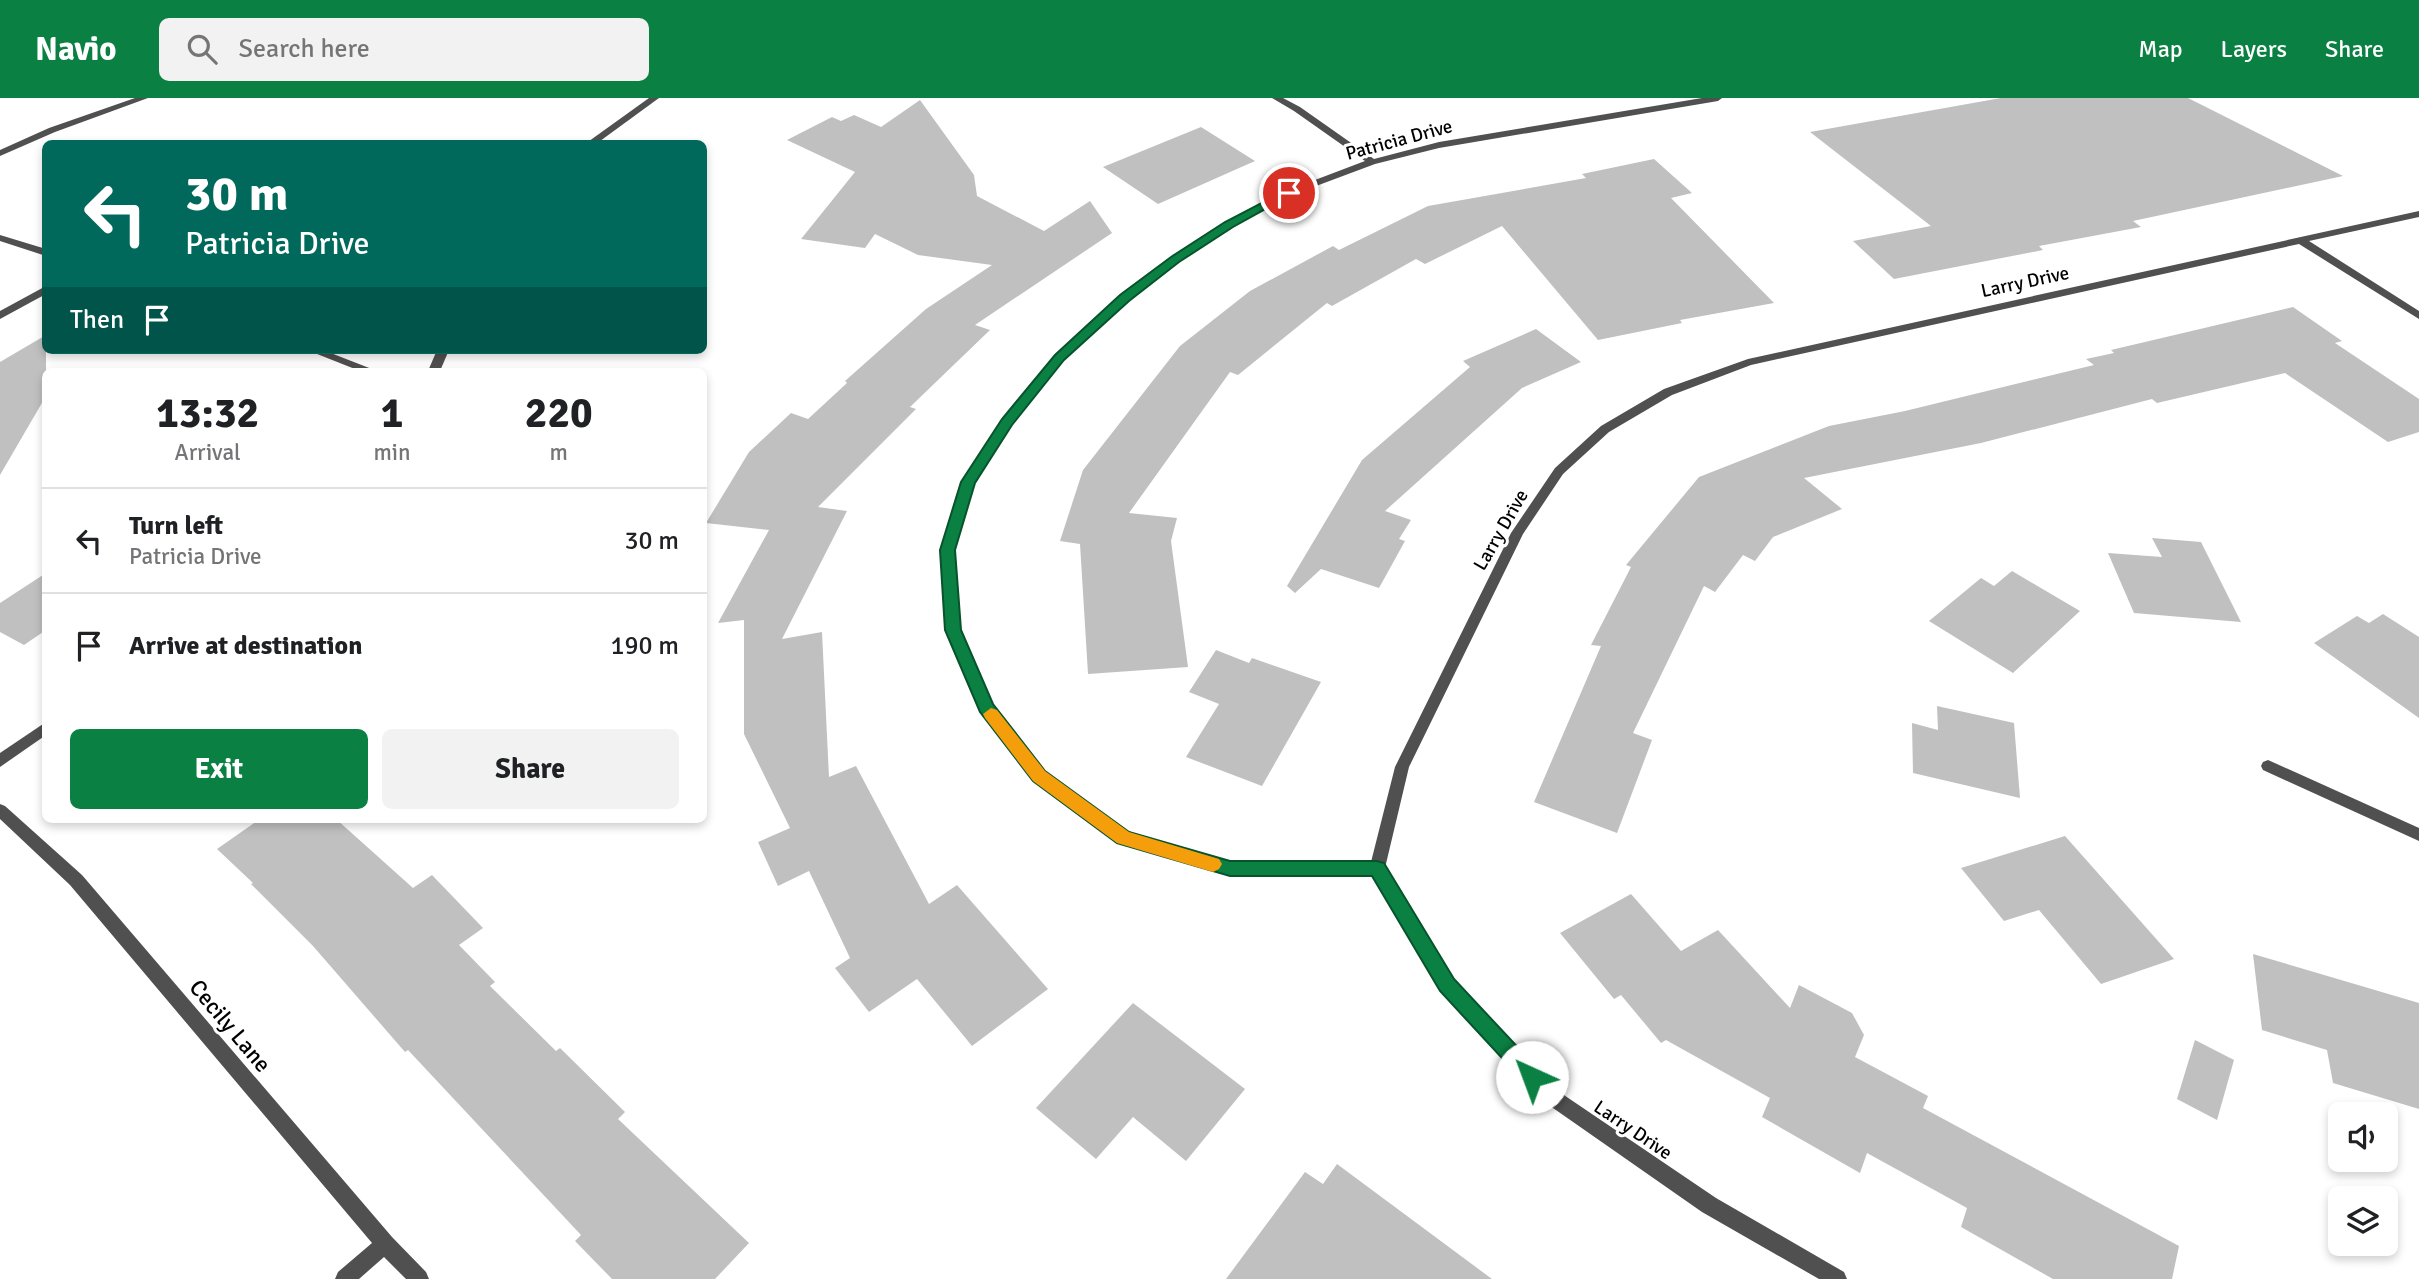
<!DOCTYPE html>
<style>
:root{--surface:#fff;--page:#f2f2f2;--text:#202124;--muted:#757577;--line:#e0e0e0;--accent:#0b8043}
body{margin:0;font-family:Signika,sans-serif;background:var(--page);color:var(--text);height:100vh;display:flex;flex-direction:column;font-size:26px;white-space:nowrap}
*{box-sizing:border-box;margin:0}
p{font-size:23px;color:var(--muted)}
.icon{flex:none;width:38px;height:38px;fill:none;stroke:currentColor;stroke-width:2;stroke-linecap:round;stroke-linejoin:round}
.map{position:relative;flex:1;overflow:hidden}
.panel{position:absolute;left:42px;top:270px;width:665px;height:455px;display:flex;flex-direction:column;background:var(--surface);border-radius:10px;box-shadow:0 4px 10px #0003}
.panel>*{flex:none}
.top-card{position:absolute;left:42px;top:42px;width:665px;height:214px;border-radius:10px;box-shadow:0 4px 10px #0003;background:#00695c;color:#fff;overflow:hidden}
.tools{position:absolute;left:2328px;top:1004px;display:grid;gap:14px}
.tools a{display:grid;place-items:center;width:70px;height:70px;border-radius:10px;background:var(--surface);box-shadow:0 4px 10px #0003;font-size:35px}
.pin{position:absolute;display:grid;place-items:center;width:60px;height:60px;color:#fff;margin:-30px;border:4px solid #fff;border-radius:50%;box-shadow:0 2px 7px #0007}
.me{position:absolute;width:77px;margin:-38px;rotate:317deg;stroke-linejoin:round;filter:drop-shadow(0 0 5px #0008)}
.turn{display:flex;align-items:center;gap:24px;height:147px;padding:0 28px;font-size:32px}
.turn .icon{width:91px;height:91px;stroke-width:2.5}
.turn b{display:block;font-size:49px;line-height:60px}
.then{display:flex;align-items:center;height:66px;padding:0 28px;background:#0003;gap:14px;font-size:26px}
.eta{display:flex;justify-content:space-evenly;align-items:center;height:119px;text-align:center}
.eta b{font-size:42px;font-weight:700;line-height:49px}
.primary-button{display:flex;gap:14px;margin-top:auto;padding:14px 28px}
.primary-button a{flex:1;height:80px;border-radius:10px;background:var(--accent);color:#fff;font-size:28px;font-weight:700;line-height:80px;text-align:center}
.primary-button a+a{background:var(--page);color:var(--text)}
ul{padding:0;list-style:none}
li{display:flex;align-items:center;gap:21px;height:105px;padding:0 28px;border-top:2px solid var(--line)}
li div{flex:1}
li b{display:block;font-size:26px}
li em{font-style:normal}
header{display:flex;align-items:center;gap:42px;box-sizing:border-box;height:98px;padding:0 35px;background:var(--accent);color:#fff}
header strong{font-size:33px}
nav{display:flex;gap:38px;margin-inline-start:auto;font-size:24px}
.search{width:490px;height:63px;background:var(--page);display:flex;align-items:center;gap:18px;box-sizing:border-box;padding:0 24px;border-radius:10px;color:var(--muted);font-size:26px}
.map>svg:first-child{display:block}
.building{fill:#c0c0c0}
.lines{fill:none;stroke-linecap:round;stroke-linejoin:round}
.street{fill:#505050;fill-rule:evenodd}
.route{fill:#0b8043;stroke:#07532c;stroke-width:2}
.slow{fill:#f59e0b}
.labels{text-anchor:middle;dominant-baseline:central;stroke-width:6;stroke-linejoin:round;paint-order:stroke}
.street-label{font-size:19px;fill:#000;stroke:#fff}
.near-street-label{font-size:23px;fill:#000;stroke:#fff}
</style>
<header>
<strong>Navio</strong>
<div class="search"><svg class="icon" aria-label="search" viewBox="0 0 24 24"><circle cx="10" cy="10" r="6"/><path d="M15 15l6 6"/></svg>Search here</div>
<nav><a>Map</a><a>Layers</a><a>Share</a></nav>
</header>
<div class="map">
<svg width="2419" height="1181" viewBox="0 0 2419 1181">
<rect width="100%" height="100%" fill="#fff"/>
<g class="building">
<path d="M2001,0h187l155,78 -210,45 8,6 -102,19 4,4 -149,29 -41,-38 78,-15 -121,-94z"/>
<path d="M920,2l54,75 3,21 67,35 46,-30 22,32 -137,92 15,5 -80,77 6,2 -98,98 29,4 -65,128 40,-7 7,145 27,-11 73,138 28,-19 91,104 -76,57 -55,-67 -48,33 -34,-44 15,-10 -41,-87 -31,15 -20,-44 32,-14 -46,-94v-114l-26,3 51,-93 -63,-7 43,-71 42,-39 17,6 39,-36 -2,-2 81,-72 66,-44 -74,-10 -43,-21 -10,14 -64,-9 54,-67 -68,-32 45,-23 9,4 13,-6 27,12z"/>
<path d="M1201,29l54,34 -97,43 -55,-37z"/>
<path d="M1654,61l38,34 -21,5 103,105 -94,17 2,3 -84,17 -96,-114 -77,38 -9,-5 -84,47 -5,-3 -89,72 -8,-3 -101,141 48,5 -6,23 17,126 -100,7 -8,-130 -20,-3 23,-71 97,-124 70,-55 83,-45 6,4 89,-44 158,-28 -4,-4z"/>
<path d="M2293,209l49,34 -7,2 84,56v33l-31,10 -103,-69 -128,30 -5,-4 -171,44 -177,35 38,31 -69,28 -18,24 -12,-6 -28,37 -11,-6 -71,147 19,7 -35,93 -83,-31 67,-156 -10,-1 40,-78 -5,-2 73,-88 130,-51 76,-15 189,-46 -8,-6 28,-6 -3,-3z"/>
<path d="M1536,231l45,33 -59,26 -137,123 26,9 -12,19 6,2 -26,47 -58,-19 -26,24 -8,-7 75,-126 108,-93 -7,-6z"/>
<path d="M46,237v61l-46,79v-113z"/>
<path d="M2152,440l49,4 40,80 -107,-9 -26,-60 54,4z"/>
<path d="M2012,473l68,40 -67,62 -84,-52 52,-43 13,8z"/>
<path d="M46,475v57l-22,15 -24,-13v-29z"/>
<path d="M2383,516l36,23v81l-105,-75 43,-27 12,7z"/>
<path d="M1216,552l33,13 3,-5 69,24 -59,104 -76,-29 33,-53 -30,-12z"/>
<path d="M1937,608l77,17 6,75 -107,-25 -1,-50 26,7z"/>
<path d="M260,721h76l77,69 19,-13 51,53 -24,17 36,37 -5,4 66,65 4,-3 65,64 -7,7 131,124 -34,36h-103l-37,-38 6,-6 -173,-185 -3,2 -92,-106 -62,-62 2,-1 -36,-34z"/>
<path d="M2065,738l109,123 -73,25 -62,-74 -35,11 -43,-53z"/>
<path d="M1631,796l50,57 37,-21 72,78 9,-23 53,28 12,22 -9,22 73,39 -5,12 256,138 -7,33h-119l-92,-52 6,-19 -100,-55 -7,20 -98,-56 8,-19 -104,-58 -5,3 -40,-48 -7,4 -54,-66z"/>
<path d="M2253,856l166,49v106l-86,-26 -6,-33 -65,-20z"/>
<path d="M1133,905l112,86 -59,72 -53,-44 -37,42 -60,-51z"/>
<path d="M2195,942l39,20 -17,60 -40,-21z"/>
<path d="M1337,1066l155,115h-266l79,-107 18,12z"/>
</g>
<g class="lines">
<g class="street">
<path d="M135,0h13l-93,34 -55,24v-6l49,-22z"/>
<path d="M649,0h10l-63,46h-11z"/>
<path d="M1272,0h11l17,9 74,52 65,-17 263,-44h20l-4,3 -279,47 -64,16 -83,31 -59,31 -54,35 -51,39 -64,59 -53,66 -37,57 -21,68 7,80 32,75 52,67 84,61 102,29h141l24,-95 116,-234 44,-65 46,-42 63,-37 84,-30 671,-148v6l-110,24 110,70v8l-120,-75 -548,121 -79,30 -63,37 -46,42 -40,60 -114,233 -24,101 68,112 102,109 161,109 128,74 3,7h-28l-117,-67 -159,-111 -102,-111 -68,-114h-143l-112,-33 -84,-63 -53,-68 -35,-82 -5,-80 21,-68 41,-63 53,-64 64,-59 51,-39 54,-35 61,-31 79,-30 -71,-50z"/>
<path d="M0,137l46,14v7l-46,-15z"/>
<path d="M46,188v8l-46,25v-8z"/>
<path d="M307,252h16l54,21h-17z"/>
<path d="M437,252h12l-9,21h-12z"/>
<path d="M46,624v13l-46,32v-14z"/>
<path d="M2268,662l151,68v13l-156,-71 -2,-4 2,-4z"/>
<path d="M0,706l5,2 77,69 310,362 34,35 3,7h-23l-22,-22 -25,22h-24l3,-7 34,-29 -302,-358 -70,-66z"/>
</g>
</g>
<path class="route" d="M1285,93l9,2 -61,34 -54,35 -50,39 -65,59 -52,65 -37,58 -20,67 6,80 32,74 52,67 84,61 101,29h147l7,2 70,116 85,91 2,7 -2,6 -7,3 -7,-3 -85,-92 -68,-115h-142l-113,-33 -84,-62 -53,-69 -35,-82 -5,-80 21,-68 41,-63 53,-64 65,-60 51,-38 54,-35z"/>
<path class="slow" d="M991,610l6,2 48,61 84,61 90,27 3,5 -3,5 -6,3 -96,-29 -84,-62 -48,-63 -2,-4z"/>
<g class="labels">
<g class="street-label">
<text transform="translate(1399 42) rotate(-15)">Patricia Drive</text>
<text transform="translate(2025 184) rotate(-12)">Larry Drive</text>
<text transform="translate(1501 432) rotate(-60)">Larry Drive</text>
<text transform="translate(1633 1032) rotate(34)">Larry Drive</text>
</g>
<g class="near-street-label">
<text transform="translate(230 928) rotate(50)">Cecily Lane</text>
</g>
</g>
</svg>
<div class="tools">
<a><svg class="icon" aria-label="sound" viewBox="0 0 24 24"><path d="M4 9h4l5-4v14l-5-4H4zM17 9q2 3 0 6"/></svg></a>
<a><svg class="icon" aria-label="layers" viewBox="0 0 24 24"><path d="M12 4l9 5-9 5-9-5zM3 14l9 5 9-5"/></svg></a>
</div>
<div class="pin" style="left:1289px;top:95px;background:#d93025"><svg class="icon" aria-label="arrive" viewBox="0 0 24 24"><path d="M6 21V4h12l-3 4 3 4H6"/></svg></div>
<svg class="me" style="left:1532px;top:979px" viewBox="-20 -20 40 40"><circle r="19" fill="#fff"/><path d="M0-13L10 11 0 6-10 11z" fill="#0b8043"/></svg>
<div class="top-card">
<div class="turn"><svg class="icon" aria-label="left" viewBox="0 0 24 24"><path d="M17 20v-9H6M10 6l-5 5 5 5"/></svg><div><b>30 m</b>Patricia Drive</div></div>
<div class="then">Then<svg class="icon" aria-label="arrive" viewBox="0 0 24 24"><path d="M6 21V4h12l-3 4 3 4H6"/></svg></div>
</div>
<section class="panel">
<div class="eta">
<div><b>13:32</b><p>Arrival</p></div>
<div><b>1</b><p>min</p></div>
<div><b>220</b><p>m</p></div>
</div>
<ul>
<li><svg class="icon" aria-label="left" viewBox="0 0 24 24"><path d="M17 20v-9H6M10 6l-5 5 5 5"/></svg><div><b>Turn left</b><p>Patricia Drive</p></div><em>30 m</em></li>
<li><svg class="icon" aria-label="arrive" viewBox="0 0 24 24"><path d="M6 21V4h12l-3 4 3 4H6"/></svg><div><b>Arrive at destination</b></div><em>190 m</em></li>
</ul>
<div class="primary-button"><a>Exit</a><a>Share</a></div>
</section>
</div>
